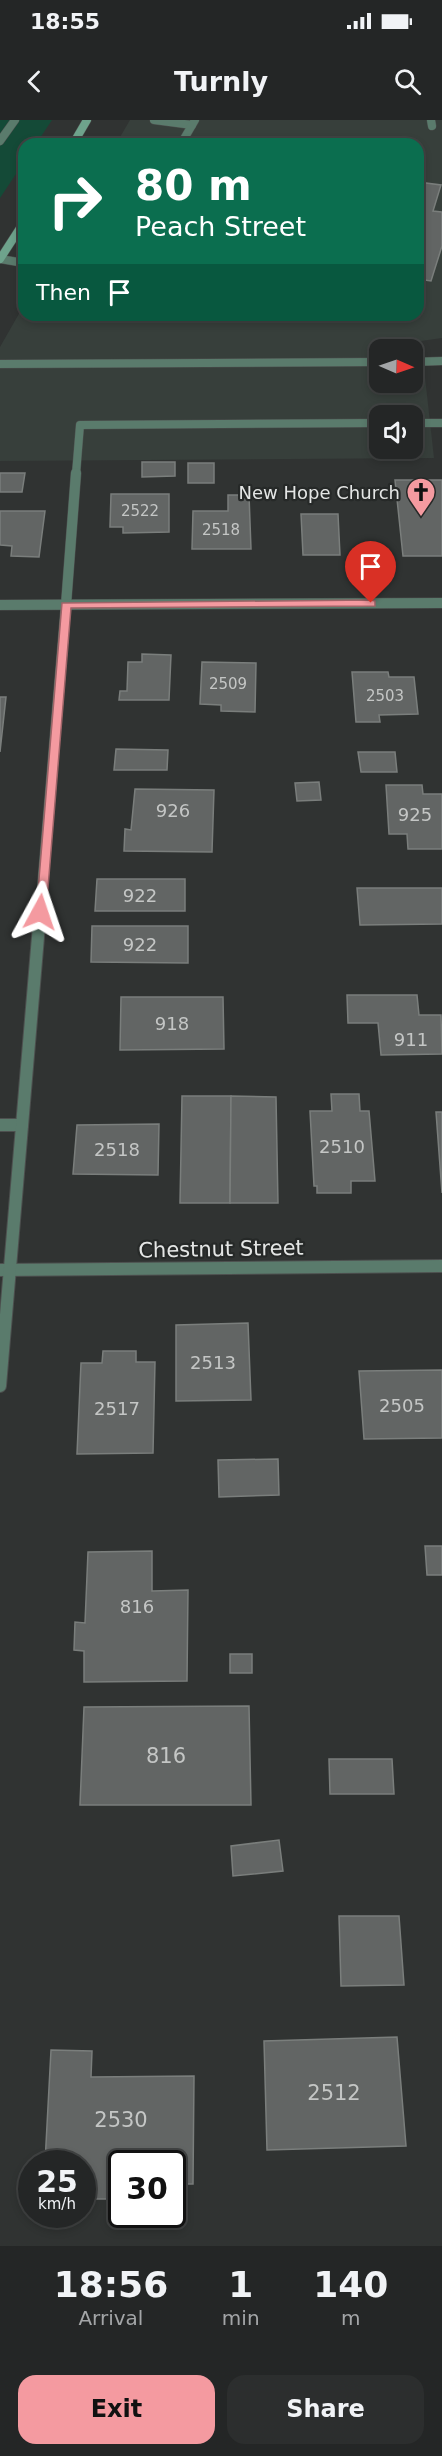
<!DOCTYPE html>
<style>
:root{--surface:#242626;--page:#2c2e2e;--text:#f1f3f6;--muted:#a3a5a7;--line:#414343;--accent:#f49aa0}
body{margin:0;font-family:"DejaVu Sans",sans-serif;background:var(--page);color:var(--text);height:100vh;display:flex;flex-direction:column;font-size:22px;white-space:nowrap}
*{box-sizing:border-box;margin:0}
p{font-size:20px;color:var(--muted)}
.icon{flex:none;width:33px;height:33px;fill:none;stroke:currentColor;stroke-width:2;stroke-linecap:round;stroke-linejoin:round}
.map{position:relative;height:2126px;overflow:hidden}
.drawer{display:flex;flex-direction:column;background:var(--surface);flex:1}
.drawer>*{flex:none}
.banner{position:absolute;left:18px;top:18px;width:406px;height:183px;border-radius:18px;box-shadow:0 3px 9px #0003,0 0 0 2px var(--line);background:#0b6e4f;color:#fff;overflow:hidden}
.needle{width:39px;rotate:92deg}
.buttons{position:absolute;left:369px;top:219px;display:grid;gap:12px}
.buttons a{display:grid;place-items:center;width:54px;height:54px;border-radius:12px;background:var(--surface);box-shadow:0 3px 9px #0003,0 0 0 2px var(--line);font-size:30px}
.speed{position:absolute;left:18px;top:2030px;display:flex;gap:12px;font-size:30px;font-weight:700;text-align:center}
.speed>*{display:grid;place-content:center;width:78px;height:78px;border-radius:50%;background:var(--surface);box-shadow:0 3px 9px #0003,0 0 0 2px var(--line);line-height:1}
.speed small{font-size:15px;font-weight:400}
.speed .limit{border:3px solid #111;border-radius:9px;background:#fff;color:#111}
.pin{position:absolute;display:grid;place-items:center;width:51px;height:51px;color:#fff;margin:-62px -26px;border-radius:50% 50% 50% 0;rotate:-45deg;box-shadow:0 0 6px #0007}
.pin .icon{rotate:45deg}
.me{position:absolute;width:66px;margin:-33px;rotate:5deg;stroke-linejoin:round;filter:drop-shadow(0 0 4px #0008)}
.turn{display:flex;align-items:center;gap:21px;height:126px;padding:0 18px;font-size:27px}
.turn .icon{width:78px;height:78px;stroke-width:2.5}
.turn b{display:block;font-size:42px;line-height:51px}
.then{display:flex;align-items:center;height:57px;padding:0 18px;background:#0003;gap:12px;font-size:22px}
.eta{display:flex;justify-content:space-evenly;align-items:center;height:102px;text-align:center}
.eta b{font-size:36px;font-weight:800;line-height:42px}
.button{display:flex;gap:12px;margin-top:auto;padding:12px 18px}
.button a{flex:1;height:69px;border-radius:18px;background:var(--accent);color:#111;font-size:24px;font-weight:800;line-height:69px;text-align:center}
.button a+a{background:var(--page);color:var(--text)}
.status{display:flex;justify-content:space-between;align-items:center;height:42px;padding:0 30px;background:var(--surface);direction:ltr}
.status svg{height:16px;fill:currentColor}
header{display:flex;justify-content:space-between;align-items:center;height:78px;padding:0 18px;background:var(--surface);font-size:27px;font-weight:800}
.map>svg:first-child{display:block}
.built{fill:#373f3b;fill-rule:evenodd}
.green{fill:#144a37}
.building{fill:#626564;stroke:#7a7e7c;stroke-width:1.5}
.lines{fill:none;stroke-linecap:round;stroke-linejoin:round}
.lane-far2-casing{stroke:#4d504f;stroke-width:9}
.lane-far1-casing{stroke:#4d504f;stroke-width:11}
.lane-casing{stroke:#4d504f;stroke-width:14}
.street-far2-casing{stroke:#4d504f;stroke-width:9}
.street-far1-casing{stroke:#4d504f;stroke-width:11}
.street-casing{stroke:#4d504f;stroke-width:14}
.secondary-casing{stroke:#4d504f;stroke-width:9}
.lane-far2{stroke:#5a7b6c;stroke-width:8}
.lane-far1{stroke:#5a7b6c;stroke-width:10}
.lane{stroke:#5a7b6c;stroke-width:12}
.street-far2{stroke:#5a7b6c;stroke-width:8}
.street-far1{stroke:#5a7b6c;stroke-width:10}
.street{stroke:#5a7b6c;stroke-width:12}
.secondary{stroke:#6ea38c;stroke-width:8}
.route{fill:#f49aa0;stroke:#9f6468;stroke-width:1.5}
.labels{text-anchor:middle;dominant-baseline:central;stroke-width:4.5;stroke-linejoin:round;paint-order:stroke}
.far-number-label{font-size:15px;fill:#c4c6c5}
.far-poi-label{font-size:18px;fill:#e4e6e5;stroke:#262928;text-anchor:end}
.number-label{font-size:18px;fill:#c4c6c5}
.street-label{font-size:21px;fill:#e4e6e5;stroke:#262928}
.near-number-label{font-size:21px;fill:#c4c6c5}
</style>
<div class="status"><b>18:55</b><svg viewBox="0 0 49 12"><path d="M0 12V9h3v3zM5 12V6h3v6zM10 12V3h3v9zM15 12V0h3v12zM26 1h20v11H26zM47 4h2v5h-2z"/></svg></div>
<header><svg class="icon" aria-label="back" viewBox="0 0 24 24"><path d="M15 5l-7 7 7 7"/></svg>Turnly<svg class="icon" aria-label="search" viewBox="0 0 24 24"><circle cx="10" cy="10" r="6"/><path d="M15 15l6 6"/></svg></header>
<div class="map">
<svg width="442" height="2126" viewBox="0 0 442 2126">
<rect width="100%" height="100%" fill="#303332"/>
<path class="built" d="M130,0h312v218l-21,3 13,117 -434,3v-114l24,-42v10h394v-171h-302zM380,230h32v32h-32zM380,296h32v32h-32z"/>
<path class="green" d="M0,0h52l-16,24h-12v18l-24,36z"/>
<g class="building">
<path d="M418,62l23,3 -8,26 9,1v34l-11,35 -13,-2z"/>
<path d="M142,342h33v14l-33,1z"/>
<rect x="188" y="343" width="26" height="20"/>
<path d="M0,353h25l-3,19h-22z"/>
<path d="M395,360h47v76h-39z"/>
<path d="M111,374h58v38l-46,1v-6h-13z"/>
<path d="M228,375h21l2,54h-59l1,-38h35z"/>
<path d="M0,391h45l-6,46 -28,-1 1,-10 -12,-1z"/>
<path d="M301,394h37l2,41h-37z"/>
<path d="M142,534l29,1 -2,45h-50l1,-9h7l1,-29h14z"/>
<path d="M202,542l54,1 -1,49 -34,-1v-6l-21,-1z"/>
<path d="M352,552h36l1,5h25l4,37 -39,1 1,7h-24z"/>
<path d="M0,577h6l-6,55z"/>
<path d="M116,629l52,1 -1,20h-53z"/>
<path d="M358,632h37l2,20h-36z"/>
<path d="M319,662l2,18 -24,1 -2,-18z"/>
<path d="M386,665h36l1,9h19v55h-34l-1,-15h-18z"/>
<path d="M135,669l79,1 -2,62 -88,-1 1,-22 6,1z"/>
<path d="M97,759h88v32h-90z"/>
<path d="M357,768h85v36l-82,1z"/>
<path d="M92,806h96v37l-97,-1z"/>
<path d="M347,875h70l2,20h22l1,39 -61,1 -3,-32h-30z"/>
<path d="M121,877h102l1,52 -104,1z"/>
<path d="M331,974h28l1,17h9l6,70h-24v12h-34v-7h-3l-4,-75h22z"/>
<path d="M182,976h49l-1,107h-50z"/>
<path d="M231,976l45,1 2,106h-48z"/>
<path d="M436,992h6v81z"/>
<path d="M159,1004l-1,51 -85,-1 4,-49z"/>
<path d="M248,1203l3,77 -75,1v-76z"/>
<path d="M103,1231h33v11h19l-2,91 -76,1 4,-91h21z"/>
<path d="M442,1250v68l-78,1 -5,-68z"/>
<path d="M278,1339l1,36 -60,2 -1,-37z"/>
<path d="M425,1426h17v29h-15z"/>
<path d="M152,1431v40l36,-1 -1,91 -103,1v-31l-10,-1 1,-28 10,1 3,-71z"/>
<rect x="230" y="1534" width="22" height="19"/>
<path d="M249,1586l2,99h-171l4,-98z"/>
<path d="M329,1639h63l2,35h-64z"/>
<path d="M279,1720l4,31 -50,5 -2,-30z"/>
<path d="M339,1796h60l5,69 -63,1z"/>
<path d="M397,1917l9,109 -139,4 -3,-109z"/>
<path d="M51,1930l41,1 -1,26 103,-1 -1,108h-21v-21h-50v22h-12l1,14h-26l-3,-36h-37z"/>
</g>
<g class="lines">
<g class="lane-far2-casing">
<g id="lane-far2">
<path d="M154,0l38,5"/>
<path d="M0,21l15,-21"/>
<path d="M181,24l14,-24"/>
<path d="M0,139l24,4"/>
<path d="M412,242l30,-1"/>
<path d="M0,244l380,-2"/>
<path d="M412,303h30"/>
<path d="M76,354l4,-49 300,-2"/>
</g>
</g>
<g class="lane-far1-casing">
<path id="lane-far1" d="M66,485l10,-132"/>
</g>
<g class="lane-casing">
<path id="lane" d="M0,1005h22"/>
</g>
<g class="street-far2-casing">
<path id="street-far2" d="M431,0l1,6"/>
</g>
<g class="street-far1-casing">
<g id="street-far1">
<path d="M0,485l442,-2"/>
<path d="M39,806l27,-321"/>
</g>
</g>
<g class="street-casing">
<g id="street">
<path d="M0,1150l442,-4"/>
<path d="M0,1266l39,-461"/>
</g>
</g>
<g class="secondary-casing">
<g id="secondary">
<path d="M73,24l14,-24"/>
<path d="M0,139l24,-37"/>
</g>
</g>
<use href="#lane-far2" class="lane-far2"/>
<use href="#lane-far1" class="lane-far1"/>
<use href="#lane" class="lane"/>
<use href="#street-far2" class="street-far2"/>
<use href="#street-far1" class="street-far1"/>
<use href="#street" class="street"/>
<use href="#secondary" class="secondary"/>
</g>
<path class="route" d="M371,480l4,1v5l-304,2 -25,304 -2,3h-8l26,-312z"/>
<defs>
<g id="church-pin" transform="scale(1.5)"><path d="M0 17L-7.5 6A9.5 9.5 0 1 1 7.5 6Z" fill="#f49aa0" stroke="#262928"/><path d="M-1.2-6h2.4v3.5h3.3v2.4h-3.3V6h-2.4V-.1h-3.3v-2.4h3.3Z" fill="#111"/></g>
</defs>
<g fill-rule="evenodd">
<use href="#church-pin" x="421" y="372"/>
</g>
<g class="labels">
<g class="far-number-label">
<text x="140" y="391">2522</text>
<text x="221" y="410">2518</text>
<text x="228" y="564">2509</text>
<text x="385" y="576">2503</text>
</g>
<g class="far-poi-label">
<text x="400" y="372">New Hope Church</text>
</g>
<g class="number-label">
<text x="173" y="690">926</text>
<text x="415" y="694">925</text>
<text x="140" y="775">922</text>
<text x="140" y="824">922</text>
<text x="172" y="903">918</text>
<text x="411" y="919">911</text>
<text x="342" y="1026">2510</text>
<text x="117" y="1029">2518</text>
<text x="213" y="1242">2513</text>
<text x="402" y="1285">2505</text>
<text x="117" y="1288">2517</text>
<text x="137" y="1486">816</text>
</g>
<g class="street-label">
<text transform="translate(221 1129) rotate(-1)">Chestnut Street</text>
</g>
<g class="near-number-label">
<text x="166" y="1636">816</text>
<text x="334" y="1973">2512</text>
<text x="121" y="2000">2530</text>
</g>
</g>
</svg>
<div class="buttons">
<a><svg class="needle" viewBox="-14 -14 28 28"><path d="M0-13l5 13h-10z" fill="#e53935"/><path d="M0 13l5-13h-10z" fill="#a3a5a7"/></svg></a>
<a><svg class="icon" aria-label="sound" viewBox="0 0 24 24"><path d="M4 9h4l5-4v14l-5-4H4zM17 9q2 3 0 6"/></svg></a>
</div>
<div class="speed"><div>25<small>km/h</small></div><div class="limit">30</div></div>
<div class="pin" style="left:371px;top:483px;background:#d93025"><svg class="icon" aria-label="arrive" viewBox="0 0 24 24"><path d="M6 21V4h12l-3 4 3 4H6"/></svg></div>
<svg class="me" style="left:40px;top:792px" viewBox="-20 -20 40 40"><path d="M0-17L14 15 0 8-14 15z" fill="#f49aa0" stroke="#fff" stroke-width="4"/></svg>
<div class="banner">
<div class="turn"><svg class="icon" aria-label="right" viewBox="0 0 24 24"><path d="M7 20v-9h11M14 6l5 5-5 5"/></svg><div><b>80 m</b>Peach Street</div></div>
<div class="then">Then<svg class="icon" aria-label="arrive" viewBox="0 0 24 24"><path d="M6 21V4h12l-3 4 3 4H6"/></svg></div>
</div>
</div>
<section class="drawer">
<div class="eta">
<div><b>18:56</b><p>Arrival</p></div>
<div><b>1</b><p>min</p></div>
<div><b>140</b><p>m</p></div>
</div>
<div class="button"><a>Exit</a><a>Share</a></div>
</section>
